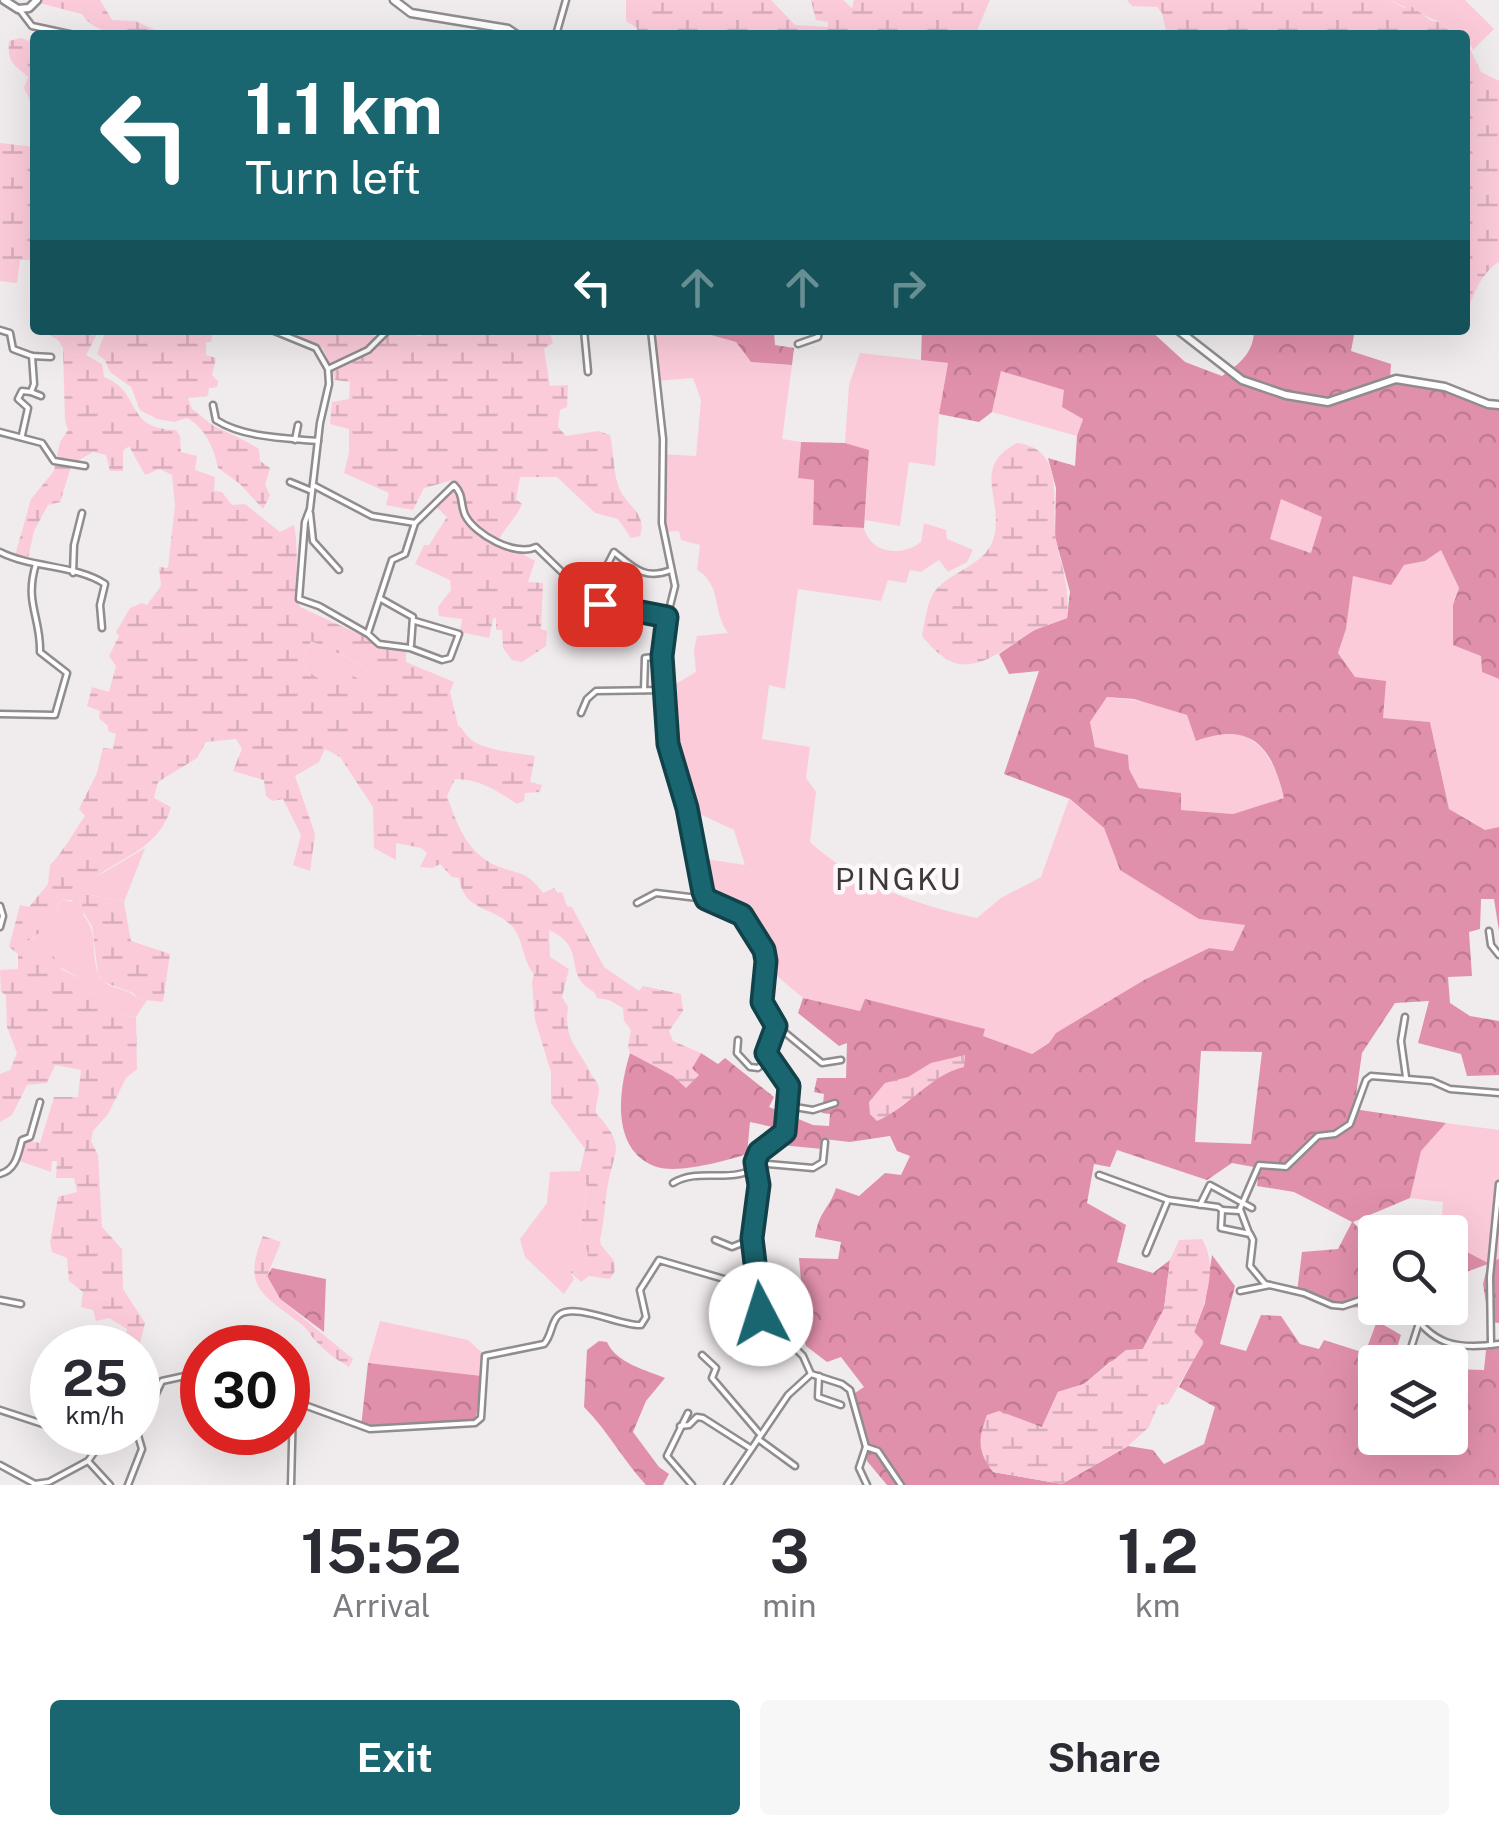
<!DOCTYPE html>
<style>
:root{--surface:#fff;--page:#f7f7f7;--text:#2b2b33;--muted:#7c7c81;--accent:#1a6670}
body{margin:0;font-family:"Public Sans",sans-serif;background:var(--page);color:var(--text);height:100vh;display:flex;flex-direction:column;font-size:38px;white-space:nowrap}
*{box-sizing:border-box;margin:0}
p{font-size:32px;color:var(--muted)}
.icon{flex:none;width:55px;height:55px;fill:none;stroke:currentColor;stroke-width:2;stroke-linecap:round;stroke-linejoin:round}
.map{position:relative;height:1485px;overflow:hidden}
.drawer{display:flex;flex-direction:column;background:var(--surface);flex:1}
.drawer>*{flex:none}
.hud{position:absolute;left:30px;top:30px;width:1440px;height:305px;border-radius:10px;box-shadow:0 10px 40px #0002;background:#1a6670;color:#fff;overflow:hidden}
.buttons{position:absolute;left:1358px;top:1215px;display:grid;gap:20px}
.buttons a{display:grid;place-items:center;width:110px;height:110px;border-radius:10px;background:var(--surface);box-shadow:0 10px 40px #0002;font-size:50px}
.speed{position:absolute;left:30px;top:1325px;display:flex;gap:20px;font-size:50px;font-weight:700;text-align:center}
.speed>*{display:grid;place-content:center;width:130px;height:130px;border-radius:50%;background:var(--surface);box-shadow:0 10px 40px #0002;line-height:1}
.speed small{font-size:25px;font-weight:400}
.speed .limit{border:15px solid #d22;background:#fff;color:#111}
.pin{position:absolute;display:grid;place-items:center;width:85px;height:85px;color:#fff;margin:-42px;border-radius:20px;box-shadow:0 5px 15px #0006}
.me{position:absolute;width:110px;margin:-55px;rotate:355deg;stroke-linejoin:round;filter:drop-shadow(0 0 8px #0008)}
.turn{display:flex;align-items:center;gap:35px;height:210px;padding:0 50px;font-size:45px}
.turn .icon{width:130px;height:130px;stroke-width:2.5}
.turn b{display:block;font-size:70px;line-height:85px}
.lanes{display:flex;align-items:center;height:95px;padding:0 50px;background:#0003;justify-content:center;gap:50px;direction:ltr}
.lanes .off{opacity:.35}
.eta{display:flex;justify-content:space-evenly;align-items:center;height:170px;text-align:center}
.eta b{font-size:60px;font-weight:700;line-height:70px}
.cta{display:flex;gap:20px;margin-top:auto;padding:20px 50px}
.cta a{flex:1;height:115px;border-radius:10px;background:var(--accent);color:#fff;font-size:40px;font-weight:700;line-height:115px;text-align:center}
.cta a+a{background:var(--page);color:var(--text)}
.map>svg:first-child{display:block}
.grass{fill:#fccbda}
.forest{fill:url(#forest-crowns);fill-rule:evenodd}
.wetland{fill:url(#wetland-marsh);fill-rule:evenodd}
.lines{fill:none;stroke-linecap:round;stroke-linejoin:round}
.street-casing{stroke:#918d8e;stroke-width:9}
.secondary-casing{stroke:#918d8e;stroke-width:11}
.street{stroke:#fff;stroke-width:4}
.secondary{stroke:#fff;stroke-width:6}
.route-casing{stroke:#114249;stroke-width:25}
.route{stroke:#1a6670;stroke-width:18}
.labels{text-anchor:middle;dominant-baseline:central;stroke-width:9;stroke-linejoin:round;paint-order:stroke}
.quarter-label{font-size:30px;letter-spacing:2.5px;fill:#3d393a;stroke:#fdf8fa}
</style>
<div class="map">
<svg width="1499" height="1485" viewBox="0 0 1499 1485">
<defs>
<pattern id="forest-crowns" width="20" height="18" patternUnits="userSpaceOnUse" patternTransform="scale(2.5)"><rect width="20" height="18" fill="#e190ac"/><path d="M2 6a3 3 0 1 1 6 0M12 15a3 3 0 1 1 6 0" fill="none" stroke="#c07b93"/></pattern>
<pattern id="wetland-marsh" width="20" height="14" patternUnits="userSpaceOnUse" patternTransform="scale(2.5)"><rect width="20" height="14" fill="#fccbda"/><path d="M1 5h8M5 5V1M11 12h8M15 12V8" fill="none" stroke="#d7adba"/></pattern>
</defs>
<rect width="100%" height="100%" fill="#f0ebed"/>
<g class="grass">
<path d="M1389,0h76l29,29 -21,21 -8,-15 -13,-1 -10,-11z"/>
<path d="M651,330h42l43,12 15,20 41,3 -10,74 19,3 -3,35 16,3 -1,45 51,3c7,26 38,29 57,14l3,-19 22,7 1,9 26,11 -6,12 -19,10 -9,-12 -18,12 -11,-2 -4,13 -18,-3 -7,21 -83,-12 -13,100 -16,-4 -7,54 48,8 -4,31 10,14 -6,50c44,41 109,64 167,76l24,-20 40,-21 28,-78 35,29 16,42 125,54 -12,27 -24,-3 -65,32 -87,53 -8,10 -17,11 -50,-18 2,-6 -119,-30 -5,11 -57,-13 -39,-33 -23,-47 -36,-15 -11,-46 51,8 -11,-35 -47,-22 -20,-71 2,-49 27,-16 -2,-22 3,-14 31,-3c-16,-22 -6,-49 -31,-63l3,-25 -19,-5 -2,-9 -17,1v-78l34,2 5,-56 -8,-22 -37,3 -1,-42z"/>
<path d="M860,353l88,10 -9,51 -4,52 -26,-4 -9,64 -35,-6 4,-70 -24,-7 4,-58z"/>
<path d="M1001,370l64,20 18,28 -6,18 -85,-24z"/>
<path d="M1281,498l42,19 -11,36 -43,-14z"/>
<path d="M1441,549l18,39 -6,17 28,51 1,16 17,7v148l-14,3 -36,-21 -19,-87 -47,-4 -45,-65 8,-24 7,-54 72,-14z"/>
<path d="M311,641l48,22 8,8 17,4 -5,17 -47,-4 -26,-18 -3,-11z"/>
<path d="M1107,697l42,5 38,13 32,17 23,1 20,15 16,25 6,26 -51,15 -53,-4v-17l-41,-5 -10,-19 -34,-22 -5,-25z"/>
<path d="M145,848l-21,54 -37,-8 -4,21c16,17 7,40 16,61 6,14 30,11 39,23l9,1 -11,17 -20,-2 -12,-16 -14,-6 -10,-15 -55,-30v-5c17,-9 31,-26 36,-44l11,3 19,-22z"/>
<path d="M1446,1123l53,7v129l-10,5 -22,-12 -17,-3v-17h-9l2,-30 -33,-4 11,-47z"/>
<path d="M580,1171l7,15 -7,45 8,23 -3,8 -15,10 4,7 -10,15 -39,-37 -5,-18 27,-36 3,-31z"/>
<path d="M380,1321l88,19 20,18 -6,18 -114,-13z"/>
</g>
<g class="forest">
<path d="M693,330h81l1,15 19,3 -2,17 -41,-3 -15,-20z"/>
<path d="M922,330h228l35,32 37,14c18,-12 32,-24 32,-46h101l-4,21 40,13 -1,16 28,2 81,24v273l-17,-7 -1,-16 -28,-11v-40l6,-17 -18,-38 -16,11 -21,4 -13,20 -38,-9 -7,53 -8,24 17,24 31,4 -3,37 47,4 19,87 36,21 14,-3v104l-5,-32h-13l-1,30 -11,3 3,44 -24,1 2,26 20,13 29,5v54l-32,1 -6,-22 -43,-11 11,-42 -34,2 -33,50 -8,56 92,14 -25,28 -11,47 -57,24 11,12 11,3v64l-5,6 -37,1 -36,-16 5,-40 36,-3 14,-27 -58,-30 -37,-6 2,-18 -27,-5 -25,17 -90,-30 -7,17 -16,-3 -7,39 39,22 -9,37 36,11 17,-13 -6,49 -21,40 -33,13 -26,22 -26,8 -16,35 -49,45 69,12 66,-38 25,4 11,14 40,-20 11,-37 -36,-20 24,-45 -9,-10 11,-29 7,-48 23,31 -15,58 26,7 15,-36 20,1 19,28 19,5 5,-9 41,13 12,-32 24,14 -7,22 12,5h-31v76h75v-69l34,1 2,-20 13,-2v137h-612l-20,-24 -2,-20 -16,-44 15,-10 -23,-30 -14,5 -21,-16 -7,-22 5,-11 -5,-55 39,1 3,-17 -26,-5c4,-27 14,-27 21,-49l23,8 26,-23 16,2 9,-19 -13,-5 -7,-15 -40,6 -26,-3 -2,10 -41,-4 1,-16 -32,-7 -3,32c-21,7 -72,21 -93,12 -44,-18 -35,-77 -24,-113l44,23 18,-8 9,-15 17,11 7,-6 49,39 -5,10 44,18 16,1 1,-12 -8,-1 2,-19 -10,-2 3,-14h29l1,-35 -8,3 -41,-33 5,-15 57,13 5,-12 120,30 -2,7 49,18 17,-11 7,-10 88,-53 65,-32 24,3 12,-26 -46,-6 -79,-49 -16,-42 -34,-29 -66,-25 35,-103 -30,3 -10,-20 35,-24 33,-12 3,-26 -15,-55 1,-49 -8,-30 27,8 2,-30 6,-17 -21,-12 2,-17 -63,-19 -9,41 -13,10 -40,-8 9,-51 -27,-3zM1281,499l41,18 -11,36 -41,-14zM1107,697l27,2 53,16 9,26c55,-20 76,5 88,57l-51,16 -52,-4v-17l-42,-5 -10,-19 -1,-14 -33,-8 -5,-25zM1201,1051l61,1 -11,92 -56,-2z"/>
<path d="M801,442l44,1 24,7 -5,78 -51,-3 1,-45 -16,-2z"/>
<path d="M1450,1249l17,3 21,11 11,-4v64l-10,-1 -6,-38 5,-20 -38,14z"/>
<path d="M272,1268l54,11 -2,53 -44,-33 -13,-23z"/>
<path d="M599,1341l8,1c9,21 39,28 58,36l-19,23 -13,31 26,35 10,7 -6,11h-17c-23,-25 -38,-54 -62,-78l3,-57z"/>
<path d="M368,1363l114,13 -7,48 -114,3z"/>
</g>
<g class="wetland">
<path d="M41,0h59l12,20 23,1 32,14c-25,0 -71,4 -85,-21l-43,-11z"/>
<path d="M626,0h145l24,25 33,2v-5l-12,-2 -5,-20h32l9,8 2,-8h136l-15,35h-338v-7l-11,-7z"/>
<path d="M1127,0h262l16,8 3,-4 22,16 12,3 12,12h-287l-5,-22 -5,-6 -25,-1z"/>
<path d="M21,38l14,5v67l-11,-22 4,-11c-14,-13 -21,-14 -19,-36z"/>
<path d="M1465,38l16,34 18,9v181c-19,11 -28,38 -34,57z"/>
<path d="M0,143l35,4v113h-15l-3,23 -17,-2z"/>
<path d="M41,330h58l-13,25 16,9 2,13c39,15 19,52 72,53l4,6 1,16 16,4 -2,14 20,7 -1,14 8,1 10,13 13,-1 35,28 14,-7c6,27 -1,60 6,82l63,29 16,12 27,2v12l48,20 -4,10 8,33c6,5 10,14 18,18 18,8 39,10 59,13l-5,26 12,3 -2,7 -15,1 -1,8 -7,3c-19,-13 -38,-25 -62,-25l-8,17c10,29 20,57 50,70 23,9 29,4 46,27l11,-5 4,5 4,-1 5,14 5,1 32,60 35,24 4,-5 38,8 2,17 -14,20 4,10 28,12 -9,15 7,7 -13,13 -13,-12 -43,-23 -2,-6 3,-17 -7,-9 -1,-13 -14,-8 -12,-2 -3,-6c-33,-18 -5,-44 -45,-62l1,27 19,12 -7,28 6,10c-5,34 12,42 23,67 3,6 7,7 8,15 0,8 -4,16 -3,24 30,34 19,34 12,71 -4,19 -3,37 -8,55l1,6 13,16 1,10 -5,8 -21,-3 -8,6 -11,-10 15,-10 3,-8 -8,-23 7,-45 -7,-15 5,-22 -34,-46v-31l-16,-52 -3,-38 2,-8c-13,-15 -9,-35 -24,-50 -20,-18 -46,-13 -51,-46l-7,-1 -12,-13 -7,4 -13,-1 7,-14 -6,-5 -25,-5v17l-22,-12 -1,-41 -33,-50 -15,-8 -6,13 -24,14 20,58 -5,37 -17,-6 8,-30 -18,-36 -11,2 -6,-5 -2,-16 -31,-9 9,-22 -6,-10 -30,3 -9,16 -39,24 -4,16 17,9c-15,54 -72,50 -95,94l-15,-2 -10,26 -26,18 1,5 9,-1 18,8 8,14 19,9 10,15 14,6h20l-7,16 19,2 1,52 -11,9 -18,36 -15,17 -2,10 7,14 4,72 20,22 1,40 22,34 -7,28v-3l-14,-1 3,-18 -18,-11 -13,3 -3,-11 -12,-3 2,-15 -14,-11 -2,-23 -15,-6 -2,-9 8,-46 19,-5 -3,-14h-18l1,-17h-5l-1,11 -34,-12 8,-20 15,3 14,-46h24l3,-27 -26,-5 -8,18 -20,2 -15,30 -12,7v-48l10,-4 7,-17 -10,-26 -1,-32 -5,-3 -1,-22 18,-1v-15l-9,-7 11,-42 9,2 19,-23 2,-19c14,-14 23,-32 35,-49l-6,-7 18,-36 6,-25 10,1 3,-15 -8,-3v-5l-9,-8 1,-7 -13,-5 5,-19 17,5 7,-26 -7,-10 10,-20 -3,-4 14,-24 12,-5 5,2 14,-19 -2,-19 9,1 7,-62 -3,-31 -12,-6 -15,6 -16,-29 -6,5v20h-13l-4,-16 -13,-3 -21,12 -12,38 -12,3 -14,26 -7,32 -13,-4 17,-60 23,-28 6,-29 8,-12 -3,-10 -2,-72 -5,-8zM311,641l48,22 8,8 16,4 -4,16 -34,-20 -13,17 -26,-18 -3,-11z"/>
<path d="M106,330h122l-15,3 -2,9h-5v13l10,3 -4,17 6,6 -1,6 -8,1 -1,8 -20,2 4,11c10,6 17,16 28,20 15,7 25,11 39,20l1,12 10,7 -5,17 5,10 -7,14 -23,-25 -22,-16c-3,-18 -14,-42 -31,-50l-13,4 -17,-3 -17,-9 -9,-23 -21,-15 -5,-12 -8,-6z"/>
<path d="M292,330h73l15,10 8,-8 33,4 2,-6h102l4,5 8,-5h12l4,13 -9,6 6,37 18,-1 -1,22 -7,3 -2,17 8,9 32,-5 12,4c4,17 3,34 8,50 6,21 30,26 22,51l-9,2 -13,-19 -23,-6 -38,-36h-37l-4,22 6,5c-6,15 -17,22 -23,36l36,21 -7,21 15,1 -2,46 6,2 -1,15 -24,16 -10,-2 -9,-12 -1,-18h-6v-13l-3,2 -4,19 -29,-6 2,-13 -23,-3 -1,-9 13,-17 -1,-10 -35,-16 9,-19h5l18,-28 -12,-11 19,-22 -1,-4 -29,8 -11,22 -27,-5 3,-12 -45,-20 5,-20v-24l-19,-5 2,-22 17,-3 1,-17 -15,-2 -12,-32 -31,-15z"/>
<path d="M1017,443c51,6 33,62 39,97 6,30 14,47 11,78 -10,4 -20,7 -30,11 -24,12 -49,39 -78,35 -15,-3 -28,-17 -37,-28 3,-13 5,-35 13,-45 16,-20 49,-25 58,-51 13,-38 -24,-72 24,-97z"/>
<path d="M86,894l38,8 7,39 39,13 -7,48 -25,-3 -5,-6 -30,-11 -5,-8 -6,-48 -11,-17z"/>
<path d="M965,1055l-1,12c-34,8 -54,40 -87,54l-7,-7 -1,-12 16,-19 23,-6 23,-14z"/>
<path d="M263,1236l18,6 -14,34 13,23 73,60 -4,8c-12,-7 -23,-15 -32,-25 -6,-5 -9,-13 -16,-18 -37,-29 -60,-36 -38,-88z"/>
<path d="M1202,1239c17,28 3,63 -8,93l10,10 -36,62 -10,1 -9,22 -21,19 -66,38 -69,-12c-16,-21 -15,-33 -6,-57l12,-4 43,16 16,-35 26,-8 42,-34 17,-1 21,-40 6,-49 9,-20z"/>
</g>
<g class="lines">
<g class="street-casing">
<g id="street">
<path d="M19,9l13,17 42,9"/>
<path d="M556,35l10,-35"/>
<path d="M1060,35h3"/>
<path d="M1069,35h7"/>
<path d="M0,330l10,3 3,16 19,7 2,28 -3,8 -9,-1 -4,8 10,9 -6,27"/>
<path d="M272,330l44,18 12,21 1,15 -9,39 -10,86 -5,13 -6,77 20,7 49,28 11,10 31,4 32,12 8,-2 9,-24 -44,-13"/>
<path d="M584,330l4,42"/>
<path d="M651,330l12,109 -1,84 13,63 -11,44 -2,26 6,88 19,64 19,91 36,16 22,36 2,10 -4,41 15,24 -11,27 23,33 -4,47 -29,23 -1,12 4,17 -7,54 9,75 42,42 8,18 31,10 8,6 16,57 12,4 23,34"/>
<path d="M798,344l20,-7 1,-7"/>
<path d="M32,356l19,1"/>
<path d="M330,368l38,-18 20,-20"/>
<path d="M31,392l10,4"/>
<path d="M213,405l3,15c28,18 70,18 102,21"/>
<path d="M0,432l42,11 12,18 31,5"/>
<path d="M295,440l3,-15"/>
<path d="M290,482l22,9"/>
<path d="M313,485l59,31 43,7"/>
<path d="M310,513l3,28 26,29"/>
<path d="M0,552c31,16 77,13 105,32l-5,21 2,23"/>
<path d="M73,573l1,-28 8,-32"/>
<path d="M598,583l16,-31c21,17 31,28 57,18"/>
<path d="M381,599l32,18 -2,28"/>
<path d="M368,633l24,-73 13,-6 10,-31 39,-38c10,10 6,18 11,30 10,20 51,42 71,32l30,29 32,7 2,21 67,13"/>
<path d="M644,690l1,-32 17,-2"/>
<path d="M581,713l6,-14 9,-8 70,-1"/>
<path d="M0,714l55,1 12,-42 -27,-21c1,-35 -16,-49 -4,-88"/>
<path d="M637,903l19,-10 50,6"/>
<path d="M0,906l3,10 -3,11"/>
<path d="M1489,931l2,14 8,10"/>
<path d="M1405,1017l-4,24 5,36"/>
<path d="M777,1026l45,37 19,-3"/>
<path d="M738,1040l-1,13 13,14 8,1 10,-9"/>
<path d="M789,1106l24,4 22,-7"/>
<path d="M755,1163l58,5 10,-6 2,-20"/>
<path d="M0,1174c16,-4 18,-20 22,-34l8,-3 10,-35"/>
<path d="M1099,1175l69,25 50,7 4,3 -1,18 29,6 3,6 -3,26 15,18 39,9 28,12 11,1 32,-11"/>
<path d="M673,1183c26,-16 56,1 82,-15"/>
<path d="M1200,1205l10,-20 42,23"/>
<path d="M1240,1209l9,24"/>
<path d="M1222,1210l17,1 20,-46 27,2 32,-31 17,-2 15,-10 16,-44 5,-4 61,5 18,8 49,4"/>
<path d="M715,1240l17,7 20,-8"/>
<path d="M1146,1253l22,-53"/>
<path d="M1240,1291l30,-6"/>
<path d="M0,1300l21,4"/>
<path d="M1409,1308c23,37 47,42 90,36"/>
<path d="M1491,1345l-1,-68 9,-93"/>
<path d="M1411,1348l8,-25"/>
<path d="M733,1353l28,-39"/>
<path d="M702,1355l14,13 -4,10 47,55"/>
<path d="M819,1376l-1,21 23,8"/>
<path d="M288,1399l82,30 105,-6 6,-5 4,-62 59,-12c8,-8 7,-23 15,-29 16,-13 64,12 82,10l5,-8 -6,-27 19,-30 99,29"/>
<path d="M0,1410l52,17"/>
<path d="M688,1413l-21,43 25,29"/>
<path d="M138,1417l15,-17 9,-19 23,-5 17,-9"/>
<path d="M680,1426l9,-1 8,-8 6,1 47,30"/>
<path d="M70,1432l30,10"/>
<path d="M758,1439l37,27"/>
<path d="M866,1447l-7,21 8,17"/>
<path d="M88,1461l22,24"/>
<path d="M0,1465l35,19 14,-2 39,-21 10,-14 5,-15"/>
<path d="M128,1485l14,-36 -5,-17"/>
<path d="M291,1485l2,-80"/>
<path d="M727,1485l61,-90 23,-21"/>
</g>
</g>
<g class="secondary-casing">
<g id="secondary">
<path d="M4,0l14,9 11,-1 8,-8"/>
<path d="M394,0l17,13 97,16 9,6"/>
<path d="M1178,330l64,50 44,15 42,7 68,-23 49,8 43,17 11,1"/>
</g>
</g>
<use href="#street" class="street"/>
<use href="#secondary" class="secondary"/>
</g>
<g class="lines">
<g class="route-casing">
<path id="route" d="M600,604l67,13 -5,39 6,88 19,64 16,84 3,7 36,16 22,35 2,11 -4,41 14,24 -10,27 23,33 -4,46 -26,20 -4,10 4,23 -7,53 9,76"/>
</g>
<use href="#route" class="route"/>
</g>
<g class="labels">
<g class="quarter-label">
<text x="899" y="879">PINGKU</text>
</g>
</g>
</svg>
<div class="buttons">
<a><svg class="icon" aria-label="search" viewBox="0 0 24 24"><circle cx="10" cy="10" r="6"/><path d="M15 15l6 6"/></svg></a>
<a><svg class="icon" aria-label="layers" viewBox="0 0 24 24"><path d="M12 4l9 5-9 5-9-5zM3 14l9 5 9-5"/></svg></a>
</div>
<div class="speed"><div>25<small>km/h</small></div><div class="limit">30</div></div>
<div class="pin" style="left:600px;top:604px;background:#d93025"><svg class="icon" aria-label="arrive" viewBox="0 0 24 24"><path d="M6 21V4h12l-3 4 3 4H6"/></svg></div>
<svg class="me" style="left:761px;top:1314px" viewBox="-20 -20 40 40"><circle r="19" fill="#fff"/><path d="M0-13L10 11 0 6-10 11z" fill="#1a6670"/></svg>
<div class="hud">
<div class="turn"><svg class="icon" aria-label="left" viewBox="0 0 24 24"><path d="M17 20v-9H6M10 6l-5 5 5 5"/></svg><div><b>1.1 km</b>Turn left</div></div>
<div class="lanes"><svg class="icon" aria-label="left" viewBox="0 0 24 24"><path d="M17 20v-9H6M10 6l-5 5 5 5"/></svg><svg class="icon off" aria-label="ahead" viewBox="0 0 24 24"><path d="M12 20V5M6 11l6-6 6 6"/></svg><svg class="icon off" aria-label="ahead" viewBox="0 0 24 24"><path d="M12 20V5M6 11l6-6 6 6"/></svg><svg class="icon off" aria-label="right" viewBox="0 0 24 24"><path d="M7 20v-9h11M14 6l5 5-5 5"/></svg></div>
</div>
</div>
<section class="drawer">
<div class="eta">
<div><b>15:52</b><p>Arrival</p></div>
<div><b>3</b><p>min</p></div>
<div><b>1.2</b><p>km</p></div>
</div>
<div class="cta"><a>Exit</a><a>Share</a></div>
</section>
